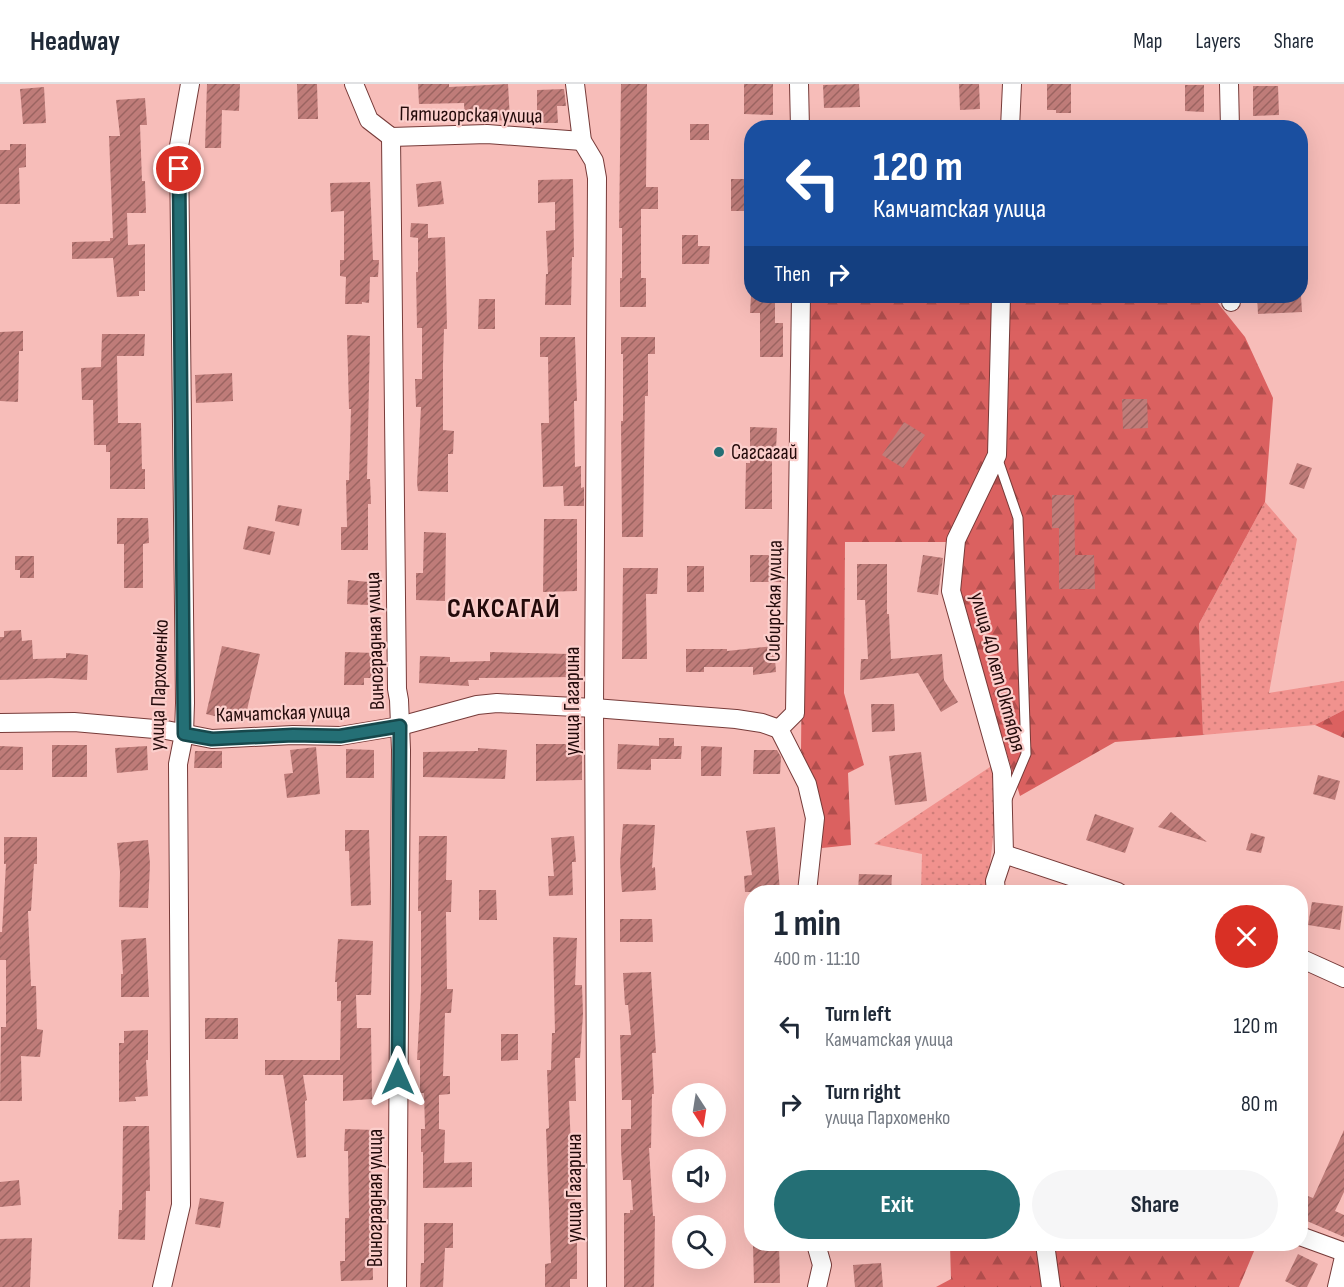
<!DOCTYPE html>
<meta charset="utf-8">
<style>
:root{--surface:#fff;--page:#f6f6f7;--text:#1f2937;--muted:#747a83;--line:#e0e1e3;--accent:#246f75}
body{margin:0;font-family:"Sofia Sans Condensed",sans-serif;background:var(--page);color:var(--text);height:100vh;display:flex;flex-direction:column;font-size:22px;white-space:nowrap}
*{box-sizing:border-box;margin:0}
p{font-size:20px;color:var(--muted)}
.icon{flex:none;width:33px;height:33px;fill:none;stroke:currentColor;stroke-width:2;stroke-linecap:round;stroke-linejoin:round}
.map{position:relative;flex:1;overflow:hidden}
.side{position:absolute;left:744px;top:801px;width:564px;height:366px;display:flex;flex-direction:column;background:var(--surface);border-radius:24px;box-shadow:0 6px 24px #0002}
.side>*{flex:none}
.top-card{position:absolute;left:744px;top:36px;width:564px;height:183px;border-radius:24px;box-shadow:0 6px 24px #0002;background:#1a4fa0;color:#fff;overflow:hidden}
.needle{width:39px;rotate:168deg}
.fabs{position:absolute;left:672px;top:999px;display:grid;gap:12px}
.fabs a{display:grid;place-items:center;width:54px;height:54px;border-radius:50%;background:var(--surface);box-shadow:0 6px 24px #0002;font-size:30px}
.pin{position:absolute;display:grid;place-items:center;width:51px;height:51px;color:#fff;margin:-26px;border:3px solid #fff;border-radius:50%;box-shadow:0 2px 6px #0007}
.me{position:absolute;width:66px;margin:-33px;rotate:0deg;stroke-linejoin:round;filter:drop-shadow(0 0 4px #0008)}
.turn{display:flex;align-items:center;gap:21px;height:126px;padding:0 30px;font-size:27px}
.turn .icon{width:78px;height:78px;stroke-width:2.5}
.turn b{display:block;font-size:42px;line-height:51px}
.then{display:flex;align-items:center;height:57px;padding:0 30px;background:#0003;gap:12px;font-size:22px}
.round{display:grid;place-items:center;flex:none;width:63px;height:63px;border-radius:32px;background:var(--page)}
.head{display:flex;align-items:center;justify-content:space-between;height:102px;padding:0 30px}
h1{font-size:36px;font-weight:700;line-height:45px}
.button{display:flex;gap:12px;margin-top:auto;padding:12px 30px}
.button a{flex:1;height:69px;border-radius:36px;background:var(--accent);color:#fff;font-size:24px;font-weight:700;line-height:69px;text-align:center}
.button a+a{background:var(--page);color:var(--text)}
ul{padding:0;list-style:none}
li{display:flex;align-items:center;gap:18px;height:78px;padding:0 30px}
li div{flex:1}
li b{display:block;font-size:22px}
li em{font-style:normal}
header{display:flex;align-items:center;gap:36px;box-sizing:border-box;height:84px;padding:0 30px;background:var(--surface);border-bottom:2px solid var(--line)}
header strong{font-size:28px}
nav{display:flex;gap:33px;margin-inline-start:auto;font-size:21px}
.map>svg:first-child{display:block}
.green{fill:url(#green-dots)}
.forest{fill:url(#forest-firs)}
.building{fill:url(#building-hatch)}
.lines{fill:none;stroke-linecap:round;stroke-linejoin:round}
.service-casing{stroke:#773b39;stroke-width:11}
.minor-casing{stroke:#773b39;stroke-width:20}
.service{stroke:#fff;stroke-width:9}
.minor{stroke:#fff;stroke-width:18}
.route-casing{stroke:#17484c;stroke-width:15}
.route{stroke:#246f75;stroke-width:10}
.poi-dot{fill:#246f75;stroke:#fbcecb;stroke-width:2}
.labels{text-anchor:middle;dominant-baseline:central;stroke-width:4.5;stroke-linejoin:round;paint-order:stroke}
.street-label{font-size:21px;fill:#230a0a;stroke:#fbcecb}
.poi-label{font-size:21px;fill:#230a0a;stroke:#fbcecb;text-anchor:start}
.district-label{font-size:27px;font-weight:bold;letter-spacing:1.5px;fill:#230a0a;stroke:#fbcecb}
</style>
<header>
<strong>Headway</strong>
<nav><a>Map</a><a>Layers</a><a>Share</a></nav>
</header>
<div class="map">
<svg width="1344" height="1203" viewBox="0 0 1344 1203">
<defs>
<pattern id="green-dots" width="8" height="8" patternUnits="userSpaceOnUse" patternTransform="scale(1.5)"><rect width="8" height="8" fill="#f1928e"/><path d="M2 2h.1M6 6h.1" fill="none" stroke="#ce7d79" stroke-width="1.8" stroke-linecap="round"/></pattern>
<pattern id="forest-firs" width="22" height="20" patternUnits="userSpaceOnUse" patternTransform="scale(1.5)"><rect width="22" height="20" fill="#db6160"/><path d="M5 1l3.5 6h-7zM16 11l3.5 6h-7z" fill="#b14e4d"/></pattern>
<pattern id="building-hatch" width="6" height="6" patternUnits="userSpaceOnUse" patternTransform="scale(1.5)"><rect width="6" height="6" fill="#bf7c79"/><path d="M-1 1l2-2M0 6l6-6M5 7l2-2" fill="none" stroke="#9b6461"/></pattern>
</defs>
<rect width="100%" height="100%" fill="#f7bdb9"/>
<g class="green">
<path d="M1265,418l32,37 -28,154 75,-12v29l-29,15 -112,10 -4,-111z"/>
<path d="M993,681l3,45 -9,82h-66l1,-38 -48,-10z"/>
</g>
<g class="forest">
<path d="M811,212h332l74,6 28,35 28,61 -8,104 -66,122 4,111 -88,7 -95,54 -52,-168 -17,-86h-106l-1,151 20,72 -16,8 3,72 -29,3 1,-29 -22,-69 2,-193z"/>
<path d="M1344,626v28l-29,-13z"/>
<path d="M952,1160h305l-18,43h-303l15,-8 -1,-34z"/>
</g>
<g class="building">
<path d="M207,0h33l-1,27 -17,-1 -1,38h-16z"/>
<path d="M297,0h20l1,35h-20z"/>
<path d="M418,0h31v3l59,-3 2,36 -45,2 -1,-19 -45,1z"/>
<path d="M621,0h26l-1,103h12v22h-17v69h5v29h-26v-29h2v-50h-3z"/>
<path d="M744,0h29v31l-29,-1z"/>
<path d="M859,0l1,23 -36,1 -1,-23z"/>
<path d="M959,0h20l1,25 -20,1z"/>
<path d="M1047,0h24v29h-15v-3h-9z"/>
<path d="M1185,1h19v27l-19,-1z"/>
<path d="M1253,2h25l1,29 -26,1z"/>
<path d="M44,3l2,36 -23,1 -3,-35z"/>
<path d="M564,5l2,17h-9l1,17h-21v-33z"/>
<path d="M145,14l2,27h-7l2,56h3l1,32h-19l1,32 17,-1v47h-6v5l-22,1 -4,-39 -41,1v-17l38,-1v-3h3l-4,-102h11l-4,-36z"/>
<rect x="690" y="40" width="19" height="16"/>
<path d="M10,60h16v23l-7,1 1,36h-20v-54h10z"/>
<path d="M573,95l1,78h-2l-1,48h-26l1,-31h2l-2,-43 9,-1v-28l-17,1v-23z"/>
<rect x="731" y="95" width="21" height="32"/>
<path d="M441,97l3,23 -26,3 -2,-23z"/>
<path d="M370,98l3,78h6l-1,17h-8l-1,26 -7,-1v2h-17l1,-27 -6,-1v-16h4v-49l-13,1 -1,-29z"/>
<path d="M411,139l17,1v14l17,-1 2,92h-3l-1,35v66l11,1 -1,23h-5v38l-30,-1 -1,-8 4,-76h-5l-1,-28h7v-51h-5l-1,-56h2v-34l-8,-1z"/>
<path d="M682,151h16v11h12l-1,18h-27z"/>
<path d="M751,212h24v27h8v34h-23v-44h-10z"/>
<path d="M1257,212h44l1,16 -44,2z"/>
<path d="M479,215h16v30h-17z"/>
<path d="M23,247v20h-4l-1,51 -18,-1v-69z"/>
<path d="M102,250h43l-1,22h-27l1,67h23l1,46h3v20h-35v-37h-4v-7h-12l-1,-45h-11l-1,-32 20,-1z"/>
<path d="M347,251l23,1 -3,143h3l1,25h-3v46h-27v-23h6l-1,-47h3l2,-71h-2z"/>
<path d="M540,253h35l2,64h-3l1,66 6,-1v22l3,-1v19h-20l-1,-20 -20,1 -2,-64h8l-1,-66h-8z"/>
<path d="M621,253h34v17h-7v42h-3l-2,141h-21l-1,-116h2v-67h-2z"/>
<path d="M232,289l1,28 -37,2 -1,-28z"/>
<path d="M1122,315h25l1,29 -25,1z"/>
<path d="M904,338l21,13 -22,33 -21,-13z"/>
<path d="M750,343l27,1 -1,22h-4v59h-27l1,-46h4z"/>
<path d="M1297,379l15,5 -8,21 -15,-5z"/>
<path d="M1052,411h22l1,60h19l1,34h-36v-61h-7z"/>
<path d="M278,421l24,4 -3,17 -24,-5z"/>
<path d="M117,434h31l1,25 -6,1v44h-19v-44h-7z"/>
<path d="M544,435h33v72l-34,1z"/>
<path d="M248,442l27,6 -5,23 -27,-6z"/>
<path d="M424,448l22,1 -1,68 -29,-1v-27h7z"/>
<rect x="750" y="471" width="31" height="27"/>
<path d="M923,471l20,3 -5,37 -21,-3z"/>
<path d="M15,472h19v22h-14v-8h-5z"/>
<path d="M857,480h30v50h2l2,45 51,-5 2,26 14,22 -17,10 -23,-39 -58,7 1,-21h7l-3,-59h-8z"/>
<rect x="687" y="482" width="17" height="26"/>
<path d="M623,484h35l-1,26h-11l1,65h-25z"/>
<path d="M348,496l21,2 -1,23 -21,-1z"/>
<path d="M21,546l1,11 10,-1 1,19 33,-1v-5l22,2 -1,25 -36,-2 -51,2v-43h4v-6z"/>
<path d="M222,562l38,8 -16,69 -38,-9z"/>
<path d="M774,562l2,26 -23,3v-8h-49v5h-18v-23h41v2z"/>
<path d="M345,568l30,1 -1,25h-10v7h-20z"/>
<path d="M490,568l80,2 1,23 -92,1v2h-11l1,6 -50,-3 1,-27 30,1v5l40,-1z"/>
<path d="M871,620h23l1,27 -23,1z"/>
<path d="M659,654h15v8h8l-1,13h-30v11l-34,-1 1,-25 41,2z"/>
<path d="M536,660h33v10h13v26l-46,1z"/>
<rect x="52" y="661" width="35" height="32"/>
<path d="M0,662l23,1v23h-23z"/>
<path d="M147,662l1,24 -31,3 -2,-25z"/>
<path d="M701,662l21,1 -1,29h-20z"/>
<path d="M316,663l4,47 -33,4 -3,-24 9,-1 -3,-23z"/>
<path d="M478,664l29,2 -2,29 -82,-2v-25l55,-1z"/>
<path d="M346,665l28,1v28h-28z"/>
<path d="M754,666h23l4,7 -1,17h-27z"/>
<path d="M195,667h27v17h-28z"/>
<path d="M921,668l6,49 -32,4 -6,-49z"/>
<path d="M1318,691l22,6 -5,19 -22,-6z"/>
<path d="M1171,728l36,30 -49,-15z"/>
<path d="M1095,730l39,14 -9,25 -39,-13z"/>
<path d="M623,740l32,1 -3,43 3,-1 1,23 -34,2 -2,-30z"/>
<path d="M775,743l5,65h-35l-1,-16 8,-1 -6,-44z"/>
<path d="M345,746h24l2,75 -20,1 -2,-55h-4z"/>
<path d="M1251,749l14,4 -4,16 -15,-3z"/>
<path d="M419,752h28l-1,44h6l-1,32h-5l1,77h6l-2,24h-6l-2,63h7v18l-11,1v34l6,1 -1,33 28,-1v25l-49,1v-36h-2v-23h4l-1,-36h-4v-33h-3l4,-69v-80h-3z"/>
<path d="M574,752l2,26h-4l1,33 -24,1 -1,-20h6l-3,-38z"/>
<path d="M4,753h33v27h-3l-3,47h-3l3,75h5l1,43 6,1 -3,27 -19,-1 1,45h-22l1,-74h5v-67h-6v-28h2l4,-68h-2z"/>
<path d="M148,756l2,24 -2,44 -29,-1 1,-35 -3,-29z"/>
<path d="M859,790l33,1 -1,17h-33z"/>
<path d="M479,806h17l1,30h-18z"/>
<path d="M1312,818l31,4 -3,24 -32,-5z"/>
<path d="M620,835h32l1,23h-33z"/>
<path d="M553,853l24,1 -2,47h7l1,29 -3,44h-5l1,43h-7l3,68 5,51v59h-7v8h-25v-23l6,-1 -5,-134 3,-1 -2,-58h4l1,-37h3z"/>
<path d="M146,854l3,59h-28v-23h2l-2,-34z"/>
<path d="M338,855l35,2 -2,54h-15l1,33h14l1,71 -29,2v-26h-40l4,25 -2,1 1,56 -9,1 -14,-83h-18v-15h75l1,-59h-4v-19h-2z"/>
<path d="M651,888l5,81h-4l2,41h-2l-1,54h-2l4,68h2l-1,71h-30v-74h6v-3h3l-2,-30h-8l-2,-30v-21h10v-29h-9l-2,-65h11l-3,-30h-3l-2,-32z"/>
<rect x="205" y="934" width="33" height="21"/>
<path d="M148,946v30h-2l2,36 -13,1 1,4 -17,1v-59h5v-12z"/>
<path d="M501,950h17v26l-17,1z"/>
<path d="M123,1042h26l1,65h-4l-1,49 -27,-1 1,-29h3z"/>
<path d="M345,1045l29,1 -1,22h-2l2,128 -32,1 -1,-20h5v-43h4l-1,-67h-4z"/>
<path d="M1344,1046v62l-9,19 9,4v22l-44,-19v-25l13,5z"/>
<path d="M19,1096l2,25 -21,2v-25z"/>
<path d="M200,1114l24,4 -4,26 -25,-4z"/>
<path d="M424,1139h29v25h-8l-2,39h-23l1,-24h3z"/>
<path d="M32,1154l-2,49h-30v-48z"/>
<path d="M753,1160h26l1,39h-26z"/>
<path d="M1298,1170l20,10 -11,23h-10l-12,-6z"/>
<path d="M881,1179l2,24h-28l-2,-22z"/>
</g>
<g class="lines">
<g class="service-casing">
<path id="service" d="M997,373l21,61 8,236 -19,45"/>
</g>
<g class="minor-casing">
<g id="minor">
<path d="M354,0l15,36 22,17 96,-3 95,7"/>
<path d="M575,0l7,57 12,20 3,17 -3,530 3,579"/>
<path d="M799,0l1,44"/>
<path d="M1229,0l1,44"/>
<path d="M1010,44l2,-44"/>
<path d="M391,53l6,552 2,11 2,50 -4,537"/>
<path d="M1231,212v6"/>
<path d="M0,639l74,-1 92,8 46,9 81,-4 47,1 60,-10 77,-21 20,-2 97,5 142,11 26,4 17,6"/>
<path d="M779,645l16,-16 6,-417"/>
<path d="M779,645l28,55 8,34 -8,74"/>
<path d="M1004,770l114,38"/>
<path d="M996,808l-1,-11 9,-27 -2,-82 -51,-181 5,-51 41,-85 4,-159"/>
<path d="M1300,874l44,20"/>
<path d="M1300,1152l44,16"/>
<path d="M816,1160l6,21 -5,22"/>
<path d="M1045,1160l6,43"/>
<path d="M162,1203l19,-82 -3,-441 6,-30 1,-31 -6,-557 11,-62"/>
<path d="M1337,1203l7,-30"/>
</g>
</g>
<use href="#service" class="service"/>
<use href="#minor" class="minor"/>
</g>
<g class="lines">
<g class="route-casing">
<path id="route" d="M179,85l5,565 28,5 81,-4 47,1 60,-10 -2,351"/>
</g>
<use href="#route" class="route"/>
</g>
<circle class="poi-dot" cx="719" cy="368" r="6"/>
<g class="labels">
<g class="street-label">
<text transform="translate(471 31) rotate(1)">Пятигорская улица</text>
<text transform="translate(774 517) rotate(-89)">Сибирская улица</text>
<text transform="translate(375 557) rotate(-92)">Виноградная улица</text>
<text transform="translate(998 588) rotate(75)">улица 40 лет Октября</text>
<text transform="translate(159 601) rotate(-88)">улица Пархоменко</text>
<text transform="translate(572 617) rotate(-90)">улица Гагарина</text>
<text transform="translate(283 629) rotate(-2)">Камчатская улица</text>
<text transform="translate(574 1104) rotate(-90)">улица Гагарина</text>
<text transform="translate(375 1114) rotate(-90)">Виноградная улица</text>
</g>
<g class="poi-label">
<text x="731" y="368">Сагсагай</text>
</g>
<g class="district-label">
<text x="504" y="525">САКСАГАЙ</text>
</g>
</g>
</svg>
<div class="fabs">
<a><svg class="needle" viewBox="-14 -14 28 28"><path d="M0-13l5 13h-10z" fill="#e53935"/><path d="M0 13l5-13h-10z" fill="#747a83"/></svg></a>
<a><svg class="icon" aria-label="sound" viewBox="0 0 24 24"><path d="M4 9h4l5-4v14l-5-4H4zM17 9q2 3 0 6"/></svg></a>
<a><svg class="icon" aria-label="search" viewBox="0 0 24 24"><circle cx="10" cy="10" r="6"/><path d="M15 15l6 6"/></svg></a>
</div>
<div class="pin" style="left:179px;top:85px;background:#d93025"><svg class="icon" aria-label="arrive" viewBox="0 0 24 24"><path d="M6 21V4h12l-3 4 3 4H6"/></svg></div>
<svg class="me" style="left:398px;top:993px" viewBox="-20 -20 40 40"><path d="M0-17L14 15 0 8-14 15z" fill="#246f75" stroke="#fff" stroke-width="4"/></svg>
<div class="top-card">
<div class="turn"><svg class="icon" aria-label="left" viewBox="0 0 24 24"><path d="M17 20v-9H6M10 6l-5 5 5 5"/></svg><div><b>120 m</b>Камчатская улица</div></div>
<div class="then">Then<svg class="icon" aria-label="right" viewBox="0 0 24 24"><path d="M7 20v-9h11M14 6l5 5-5 5"/></svg></div>
</div>
<section class="side">
<div class="head"><div><h1>1 min</h1><p>400 m · 11:10</p></div><a class="round" style="background:#d93025;color:#fff"><svg class="icon" aria-label="close" viewBox="0 0 24 24"><path d="M6 6l12 12M18 6L6 18"/></svg></a></div>
<ul>
<li><svg class="icon" aria-label="left" viewBox="0 0 24 24"><path d="M17 20v-9H6M10 6l-5 5 5 5"/></svg><div><b>Turn left</b><p>Камчатская улица</p></div><em>120 m</em></li>
<li><svg class="icon" aria-label="right" viewBox="0 0 24 24"><path d="M7 20v-9h11M14 6l5 5-5 5"/></svg><div><b>Turn right</b><p>улица Пархоменко</p></div><em>80 m</em></li>
</ul>
<div class="button"><a>Exit</a><a>Share</a></div>
</section>
</div>
